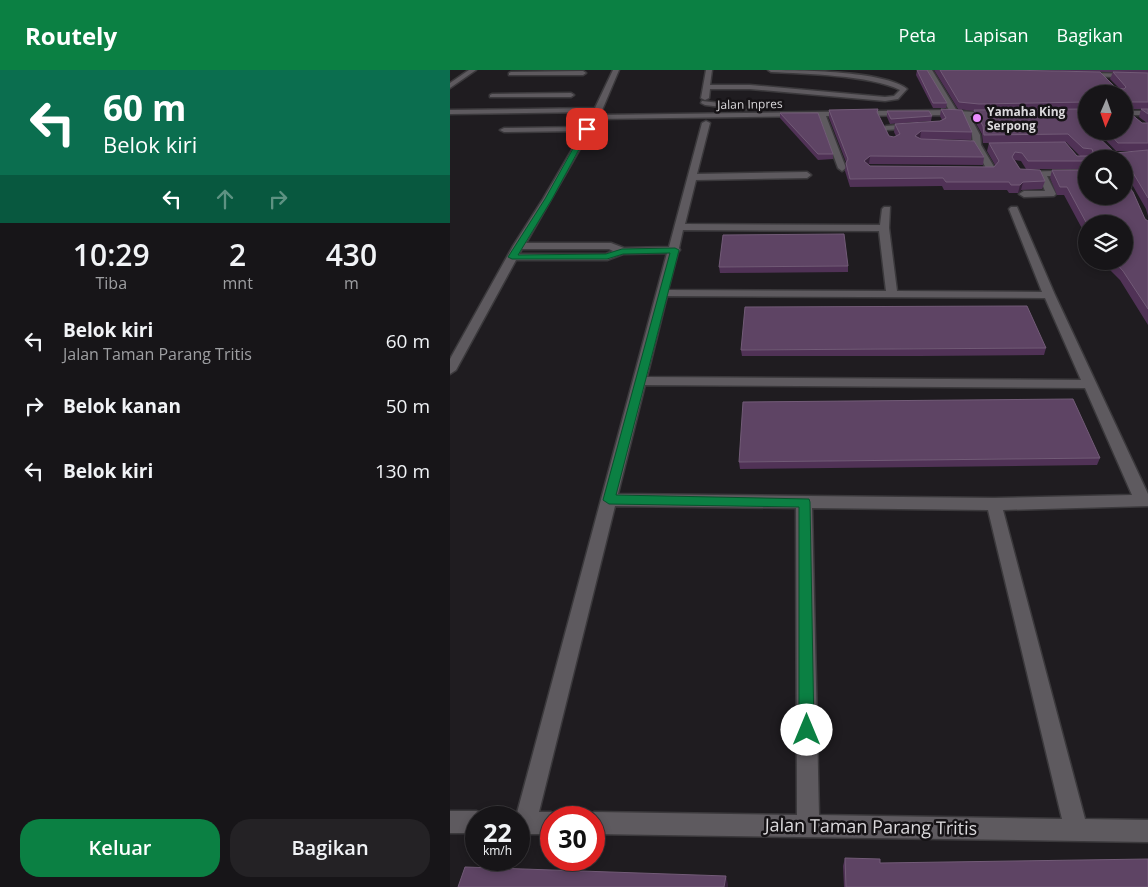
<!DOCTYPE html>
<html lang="id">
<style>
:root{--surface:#171518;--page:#242225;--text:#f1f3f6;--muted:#9e9fa2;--line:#363437;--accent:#0b8043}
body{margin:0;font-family:"Open Sans",sans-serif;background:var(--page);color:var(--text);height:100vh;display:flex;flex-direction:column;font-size:19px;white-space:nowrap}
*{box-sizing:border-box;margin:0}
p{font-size:16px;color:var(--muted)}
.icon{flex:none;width:28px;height:28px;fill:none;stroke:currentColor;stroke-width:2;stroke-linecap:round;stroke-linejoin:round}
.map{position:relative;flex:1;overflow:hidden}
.details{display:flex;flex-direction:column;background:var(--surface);width:450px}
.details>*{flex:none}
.top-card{background:#0b6e4f;color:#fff;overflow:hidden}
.needle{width:32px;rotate:182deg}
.controls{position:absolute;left:628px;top:15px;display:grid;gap:10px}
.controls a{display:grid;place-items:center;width:55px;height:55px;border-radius:50%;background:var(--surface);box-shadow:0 2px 8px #0003,0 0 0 1px var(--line);font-size:25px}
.speed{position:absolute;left:15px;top:736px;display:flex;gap:10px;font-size:25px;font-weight:700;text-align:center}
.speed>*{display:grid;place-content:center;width:65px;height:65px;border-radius:50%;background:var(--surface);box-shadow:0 2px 8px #0003,0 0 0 1px var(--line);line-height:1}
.speed small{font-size:12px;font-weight:400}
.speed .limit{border:8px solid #d22;background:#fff;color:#111}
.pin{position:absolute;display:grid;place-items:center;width:42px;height:42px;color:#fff;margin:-21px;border-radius:10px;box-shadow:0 2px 8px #0006}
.me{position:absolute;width:55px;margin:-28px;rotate:0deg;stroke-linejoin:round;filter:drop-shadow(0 0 4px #0008)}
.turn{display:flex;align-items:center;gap:18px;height:105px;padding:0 20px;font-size:22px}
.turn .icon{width:65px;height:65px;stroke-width:2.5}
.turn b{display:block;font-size:35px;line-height:42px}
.lanes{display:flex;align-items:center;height:48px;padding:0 20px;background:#0003;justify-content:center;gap:25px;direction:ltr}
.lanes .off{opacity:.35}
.eta{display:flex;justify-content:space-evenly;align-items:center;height:85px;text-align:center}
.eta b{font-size:30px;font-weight:600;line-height:35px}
.cta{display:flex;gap:10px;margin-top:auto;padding:10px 20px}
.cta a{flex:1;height:58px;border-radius:20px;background:var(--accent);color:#fff;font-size:20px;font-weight:600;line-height:58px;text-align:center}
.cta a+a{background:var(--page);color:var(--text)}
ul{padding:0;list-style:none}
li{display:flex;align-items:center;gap:15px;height:65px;padding:0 20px}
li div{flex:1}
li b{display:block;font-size:19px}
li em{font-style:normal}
header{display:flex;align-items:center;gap:30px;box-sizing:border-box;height:70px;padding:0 25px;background:var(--accent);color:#fff}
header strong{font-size:24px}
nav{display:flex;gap:28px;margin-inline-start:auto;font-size:18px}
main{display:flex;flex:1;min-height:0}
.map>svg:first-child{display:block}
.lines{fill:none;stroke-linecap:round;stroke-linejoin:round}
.street-casing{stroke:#3b393c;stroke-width:3}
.street{fill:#5e5a5f;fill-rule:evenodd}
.wall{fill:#503256;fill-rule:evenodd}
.shaded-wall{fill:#36213a}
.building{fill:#5e4464;stroke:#725b77}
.route{fill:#0b8043;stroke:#07532c}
.poi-dot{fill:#ea8dfd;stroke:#161316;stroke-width:2}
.labels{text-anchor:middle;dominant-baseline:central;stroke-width:5;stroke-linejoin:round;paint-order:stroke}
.far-street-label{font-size:12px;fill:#dbd9dc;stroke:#161316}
.far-poi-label{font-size:12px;font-weight:bold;fill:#dbd9dc;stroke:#161316;text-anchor:start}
.near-street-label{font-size:18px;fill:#dbd9dc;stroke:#161316}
</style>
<header>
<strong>Routely</strong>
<nav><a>Peta</a><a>Lapisan</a><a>Bagikan</a></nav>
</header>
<main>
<section class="details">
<div class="top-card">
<div class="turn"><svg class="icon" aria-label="left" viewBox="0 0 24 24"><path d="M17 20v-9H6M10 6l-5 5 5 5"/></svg><div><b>60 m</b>Belok kiri</div></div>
<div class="lanes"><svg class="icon" aria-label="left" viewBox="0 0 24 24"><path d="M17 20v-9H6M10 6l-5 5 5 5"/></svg><svg class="icon off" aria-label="ahead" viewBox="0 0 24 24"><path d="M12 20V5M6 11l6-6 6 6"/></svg><svg class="icon off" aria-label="right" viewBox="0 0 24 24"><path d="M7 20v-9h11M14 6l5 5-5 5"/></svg></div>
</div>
<div class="eta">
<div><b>10:29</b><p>Tiba</p></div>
<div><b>2</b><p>mnt</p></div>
<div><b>430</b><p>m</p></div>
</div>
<ul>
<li><svg class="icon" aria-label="left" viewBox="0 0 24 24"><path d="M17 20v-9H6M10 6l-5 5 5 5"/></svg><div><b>Belok kiri</b><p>Jalan Taman Parang Tritis</p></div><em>60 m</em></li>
<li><svg class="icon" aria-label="right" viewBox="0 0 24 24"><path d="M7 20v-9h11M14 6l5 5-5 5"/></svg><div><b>Belok kanan</b></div><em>50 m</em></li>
<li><svg class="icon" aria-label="left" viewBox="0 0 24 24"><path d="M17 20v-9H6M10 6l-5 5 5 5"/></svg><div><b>Belok kiri</b></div><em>130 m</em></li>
</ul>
<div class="cta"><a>Keluar</a><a>Bagikan</a></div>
</section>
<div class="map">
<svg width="698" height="817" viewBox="0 0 698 817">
<rect width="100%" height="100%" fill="#1f1c20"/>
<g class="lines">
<g class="street-casing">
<g id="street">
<path d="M19,0h7l-26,18v-5z"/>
<path d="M163,0h6l-19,45 349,-5 -23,-40h6l25,41 38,2 1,2 -4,2 -22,-1 10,19 1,10 15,25c-5,4 -17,5 -22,1l1,-2 11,-1 -13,-23 -1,-10 -10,-20 -136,1 20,52 -4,3 -4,-3 -19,-52 -222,3 -71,124h85l13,5 45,-1 33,-124 4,-2 4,2 -13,51 110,-2 4,3 -4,3 -111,2 -11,44 195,1 2,-16 2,-2h6l-1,21 8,63 145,1 -33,-83 2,-2h6l38,88 93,199v12l-145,4 82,309 63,1v22l-554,-8v-16h-9l9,-6 203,3 -1,-307 -181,-2 -76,306h12l9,6h-9v16h-32v-16h-9l7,-5 150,-560 -44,1 -16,6h-91l-60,110 -6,4v-15l63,-113 30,-47 40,-68 -79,1 -4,-2 4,-2 82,-1 7,-15 -143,2v-4l145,-2zM233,160l196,1 7,60 -218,-1 10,-38 2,-2 -1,-2zM72,179h87l4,2 -7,3h-87zM217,226l378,2 36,82 -434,-3zM195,315l440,3 47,107 -138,3 -376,-4zM362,438l176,2 74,309 -243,-4z"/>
<path d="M256,0h6l-2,15h40l135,12 9,-1 6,-6c-30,-15 -95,-16 -129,-18l-3,-2c30,0 117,1 139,19l-9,10 -13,2 -135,-12h-40l-1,9 -4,2 -4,-2z"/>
<path d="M61,2l72,-1 3,2 -3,2h-74v-2z"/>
<path d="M635,3l63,1v4l-65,-2v-2z"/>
<path d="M42,24l79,-1 3,2 -3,2h-81v-2z"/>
<path d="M252,31l45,5 4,2 -4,2 -42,-5 -4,-2z"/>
<rect x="674" y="41" width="24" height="4"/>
<path d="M463,54h3v4l-30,2 -4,-2 4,-2z"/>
<path d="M636,100v6h-39l9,18 -2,2 -30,1 -5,-3 5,-3h21l-6,-15h-19v-4z"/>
<path d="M0,741h26l8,3 1,4h-9v15h-26z"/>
</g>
</g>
<use href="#street" class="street"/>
</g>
<g class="wall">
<path d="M467,0l30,33 -1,5h-13l-17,-33z"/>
<path d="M484,0h214v3l-128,-3 99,18 -9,-9 3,-7 35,1v143l-2,-7 -17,-30 -3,-1 -1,3 20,38 3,2v104l-28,-45 -19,-19h23v-37h-38v12l-22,-41h-7l-7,-17 2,-8 34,26 38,-37h-38v10h-58l17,12 -3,8 -21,1 -3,3h-9l-2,-3h-63l-2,-4 -92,1 -5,-16 1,-9 -17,-44v-8l48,3 12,23 5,1 2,-1 -2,-4 1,-8 45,-3 2,-1 -2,-4 1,-7 31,23 -1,8 -41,-1 54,18 -1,8 -114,-1 -1,1 2,1 124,1 1,-2 -8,-14 2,-8h-6l-1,-9 -9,-16 1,-7 -16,-2zM636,24l38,37h-27l19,20h24l-25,2 -29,-22zM675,39h21h-5l-2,8 8,6h-5zM615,72h1l14,14h-3zM565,90l6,1 5,8h-6z"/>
<path d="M437,41l45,5 -1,5 -41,3 -3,-7z"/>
<path d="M330,43l53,41v5l-15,1 -38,-42z"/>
<path d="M398,196v6l-128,1 -1,-6z"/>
<path d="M596,278l-2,7 -125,1h-177l-1,-6z"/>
<path d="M650,388l-3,7 -357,4 -1,-7z"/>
<path d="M395,788l35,5 268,24h-304l-1,-21z"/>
</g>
<g class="shaded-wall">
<path d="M471,61l-1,8 -5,-3z"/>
<path d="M420,86l-1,8 -6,5 1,-8z"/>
<path d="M573,112l-2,8 -3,3 2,-8z"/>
<path d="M276,806l2,8v3h-4z"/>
</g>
<g class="building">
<path d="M467,0h10l20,33h-14z"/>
<path d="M490,0h66l94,2 16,16 8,1 2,-2 -13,-15 35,1v29h-22l-1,2v5l17,14h6v20h-30l-11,-12h17v-37h-38v8l-107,2 -20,-2z"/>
<path d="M428,39l-1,3 12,24 5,1 6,-3 -5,-10 45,-3 6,-3 -5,-9 21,1 10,22 -51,-1 -6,5 6,3 53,2 10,16 -114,-1 -6,5 6,5 124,1 5,-6 -10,-18 76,-1 12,14h11l5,-4 -1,-3 -9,-1 -15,-14 -84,1 -1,-9 -9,-16 112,-1v22h6l23,22 33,-3v48l-16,-27 -6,-2 -1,12 8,11 12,27 3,2v88l-25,-38 -9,-10h10v-37h-37l-20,-37h-7l-8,-17h34v26h38v-37h-38v2h-58l-6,-8 -7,-1 -3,5 8,12 20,1 5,11 -22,1 -3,3h-9l-2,-3h-63l-3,-4 -93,1 -4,-16 2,-4 -19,-49z"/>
<path d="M691,39h7v5z"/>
<path d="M437,41h42l3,5 -41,3z"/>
<path d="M330,43h38l15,41h-15z"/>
<path d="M394,164l4,32 -129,1 4,-32z"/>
<path d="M577,236l19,42 -305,2 4,-43z"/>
<path d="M623,329l27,59 -361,4 4,-60z"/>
<path d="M395,788l35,1v4l268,-4v28h-302z"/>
<path d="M15,797l261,9 -2,11h-266z"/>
</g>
<path class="route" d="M137,58l3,1 -38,70 -34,56 88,-1 16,-5 53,-1 4,2 -63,245 193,4 1,3 4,228 -2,6 -5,2 -6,-2 -2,-6v-223l-190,-3 -6,-4 67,-247 -47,1 -16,5h-95l-4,-2 37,-58 39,-70z"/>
<circle class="poi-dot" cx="527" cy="48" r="5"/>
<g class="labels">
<g class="far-street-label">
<text transform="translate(300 34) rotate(-1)">Jalan Inpres</text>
</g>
<g class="far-poi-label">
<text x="537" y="41">Yamaha King<tspan x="537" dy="14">Serpong</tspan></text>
</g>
<g class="near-street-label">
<text transform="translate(421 756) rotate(1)">Jalan Taman Parang Tritis</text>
</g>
</g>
</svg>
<div class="controls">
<a><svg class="needle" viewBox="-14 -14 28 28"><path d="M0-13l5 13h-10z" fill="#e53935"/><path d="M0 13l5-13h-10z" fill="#9e9fa2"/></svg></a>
<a><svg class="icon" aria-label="search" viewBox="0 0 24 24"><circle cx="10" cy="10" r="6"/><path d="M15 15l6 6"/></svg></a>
<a><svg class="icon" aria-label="layers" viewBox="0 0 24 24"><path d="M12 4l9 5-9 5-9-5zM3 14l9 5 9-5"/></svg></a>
</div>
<div class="speed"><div>22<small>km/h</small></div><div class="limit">30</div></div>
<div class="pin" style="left:137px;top:59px;background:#d93025"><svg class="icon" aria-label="arrive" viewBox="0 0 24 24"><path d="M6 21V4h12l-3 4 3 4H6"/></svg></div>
<svg class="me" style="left:357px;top:660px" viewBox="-20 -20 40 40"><circle r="19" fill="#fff"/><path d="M0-13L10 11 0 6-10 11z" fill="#0b8043"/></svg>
</div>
</main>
